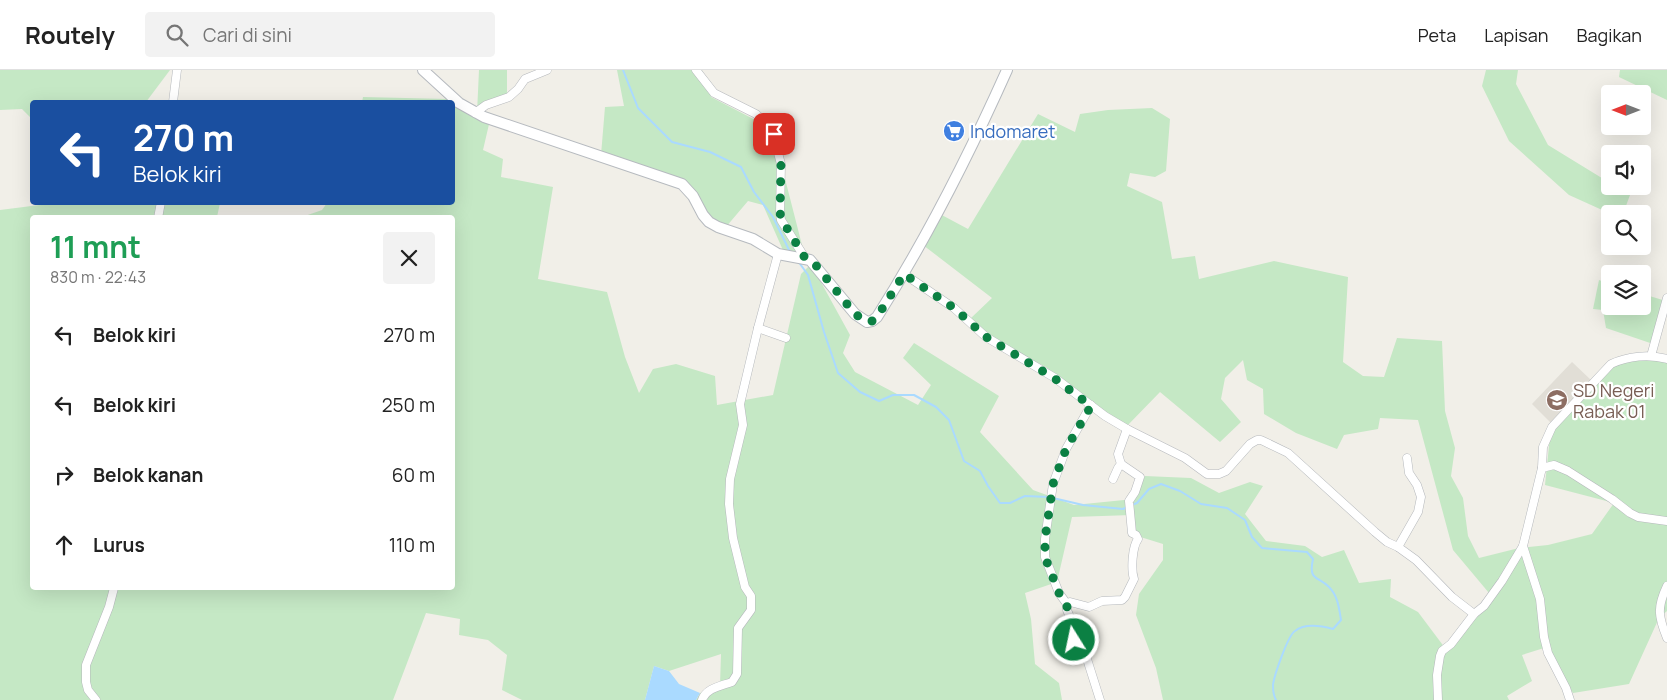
<!DOCTYPE html>
<html lang="id">
<meta charset="utf-8">
<style>
:root{--surface:#fff;--page:#f2f2f2;--text:#222;--muted:#767676;--line:#e0e0e0}
body{margin:0;font-family:Manrope,sans-serif;background:var(--page);color:var(--text);height:100vh;display:flex;flex-direction:column;font-size:19px;white-space:nowrap}
*{box-sizing:border-box;margin:0}
p{font-size:16px;color:var(--muted)}
.icon{flex:none;width:28px;height:28px;fill:none;stroke:currentColor;stroke-width:2;stroke-linecap:round;stroke-linejoin:round}
.map{position:relative;flex:1;overflow:hidden}
.details{position:absolute;left:30px;top:145px;width:425px;height:375px;display:flex;flex-direction:column;background:var(--surface);border-radius:5px;box-shadow:0 5px 20px #0002}
.details>*{flex:none}
.guide{position:absolute;left:30px;top:30px;width:425px;height:105px;border-radius:5px;box-shadow:0 5px 20px #0002;background:#1a4fa0;color:#fff;overflow:hidden}
.needle{width:32px;rotate:270deg}
.controls{position:absolute;left:1601px;top:15px;display:grid;gap:10px}
.controls a{display:grid;place-items:center;width:50px;height:50px;border-radius:5px;background:var(--surface);box-shadow:0 5px 20px #0002;font-size:25px}
.pin{position:absolute;display:grid;place-items:center;width:42px;height:42px;color:#fff;margin:-21px;border-radius:10px;box-shadow:0 2px 8px #0006}
.me{position:absolute;width:55px;margin:-28px;rotate:350deg;stroke-linejoin:round;filter:drop-shadow(0 0 4px #0008)}
.turn{display:flex;align-items:center;gap:18px;height:105px;padding:0 20px;font-size:22px}
.turn .icon{width:65px;height:65px;stroke-width:2.5}
.turn b{display:block;font-size:35px;line-height:42px}
.round{display:grid;place-items:center;flex:none;width:52px;height:52px;border-radius:5px;background:var(--page)}
.head{display:flex;align-items:center;justify-content:space-between;height:85px;padding:0 20px}
h1{font-size:30px;font-weight:700;line-height:38px;color:#1e9e55}
ul{padding:0;list-style:none}
li{display:flex;align-items:center;gap:15px;height:70px;padding:0 20px}
li div{flex:1}
li b{display:block;font-size:19px}
li em{font-style:normal}
header{display:flex;align-items:center;gap:30px;box-sizing:border-box;height:70px;padding:0 25px;background:var(--surface);border-bottom:1px solid var(--line)}
header strong{font-size:24px}
nav{display:flex;gap:28px;margin-inline-start:auto;font-size:18px}
.search{width:350px;height:45px;background:var(--page);display:flex;align-items:center;gap:12px;box-sizing:border-box;padding:0 18px;border-radius:5px;color:var(--muted);font-size:19px}
.map>svg:first-child{display:block}
.education{fill:#e1ded6}
.green{fill:#c5e8c5}
.water{fill:#aadaff}
.lines{fill:none;stroke-linecap:round;stroke-linejoin:round}
.stream{stroke:#aadaff;stroke-width:2}
.minor-casing{stroke:#b5b8bc;stroke-width:9}
.secondary-casing{stroke:#b6babf;stroke-width:12}
.minor{stroke:#fff;stroke-width:8}
.secondary{stroke:#fff;stroke-width:10}
.route{stroke:#0b8043;stroke-width:9;stroke-dasharray:0 16.2}
.labels{text-anchor:middle;dominant-baseline:central;stroke-width:4.5;stroke-linejoin:round;paint-order:stroke}
.shop-label{font-size:18px;fill:#366cbe;stroke:#fff;text-anchor:start}
.education-label{font-size:18px;fill:#785e54;stroke:#fff;text-anchor:start}
</style>
<header>
<strong>Routely</strong>
<div class="search"><svg class="icon" aria-label="search" viewBox="0 0 24 24"><circle cx="10" cy="10" r="6"/><path d="M15 15l6 6"/></svg>Cari di sini</div>
<nav><a>Peta</a><a>Lapisan</a><a>Bagikan</a></nav>
</header>
<div class="map">
<svg width="1667" height="630" viewBox="0 0 1667 630">
<rect width="100%" height="100%" fill="#f1efe8"/>
<path class="education" d="M1572,292l20,19 -41,42 -19,-19z"/>
<g class="green">
<path d="M0,0h170l-24,32h-114v17l-10,-10 -22,1z"/>
<path d="M479,0h28v28l-30,15 13,7 -7,30 20,9 -2,18 52,10 -15,92 69,13 18,65 14,36 14,-24 23,-5 39,12 2,29 56,-10 28,-121 10,-10 39,71 -7,18 12,19 63,33 13,-20 -28,-27 11,-15 85,53 -19,36 53,58 41,15 60,-6 11,-23 46,2 28,15 31,-11 13,4 -18,28 21,27 39,5 17,11 22,-7 15,33 32,-4 -1,18 28,15 27,36 44,-55 -36,-43 -35,-130 -38,-2 -2,11 -34,6 -7,14 -41,-16 -32,-19 -1,-25 -16,-9 -4,-20 -18,18 -4,21 20,23 -21,20 -60,-50 -34,35 -80,-60 -50,-26 -25,-23 21,-20 -69,-53 15,-32 30,16 70,-115 37,18 5,-18 28,-4 44,-2 18,11 -4,52 -11,6 -25,-4 -3,13 35,16 10,57 23,-3 4,23 75,-18 74,16 -5,85 20,14 21,1 13,-39 45,3 3,70 10,37 -4,28 12,22 5,38 11,22 40,-10 29,-3 44,-11 22,-31 -69,-18 5,-49 44,-58 22,-20 51,2v251l-8,7 -30,66 -56,9 -29,-45 -22,7 10,26 -25,15 2,4h-346l-7,-32 -20,-53 3,-21 24,-34v-16l-29,-9 -2,-20 -60,2 -15,65 -32,11 6,26 4,45 24,19 3,17h-366l4,-7 20,-8 1,-31 -52,17 -15,-5 -9,34h-123l-20,-10 5,-35 -19,-15 -29,-5 1,-16 -34,-6 -33,87h-393v-490l63,-8 157,1 -3,14 -185,1v370h420v-370l-150,-1 20,-7 5,-7 125,-1v-100h-90l1,-5 85,2 29,14z"/>
<path d="M617,0h85l9,27 56,29 13,33 24,94 -18,4 -23,-52 -15,-4 -28,33 -19,-17 -15,-32 -85,-30 4,-48 19,-1z"/>
<path d="M1486,0h32l-2,14 32,61 62,38v3h6l14,9 -7,19h-12l-42,-19 -60,-54 -27,-55z"/>
<path d="M1620,0h47v30l-48,-23z"/>
<path d="M1599,210l11,4v22h32l1,-12 23,7 -10,44 -50,-17 -3,-18 -10,-1z"/>
</g>
<path class="water" d="M654,596l15,5 10,13 21,9 -4,7h-51z"/>
<g class="lines">
<g class="stream">
<path d="M623,0l15,38 34,34 38,10 31,15 13,25 19,25 17,35"/>
<path d="M798,191l10,14 16,57 14,41 22,19 19,9 14,-6h21l22,12 13,13 15,41 16,10 8,15 12,17h10l15,-7 24,1"/>
<path d="M1053,428l30,7 40,4 4,-2"/>
<path d="M1132,435l5,-2 12,-14 12,-5 19,7 21,13 26,4 18,12 7,17 10,11 45,4 6,7c-5,22 5,17 16,28 9,9 10,21 12,33l-8,9c-11,-3 -28,-6 -38,2 -7,4 -21,45 -22,54 0,6 0,10 3,15"/>
</g>
<g class="minor-casing">
<g id="minor">
<path d="M696,0l18,23 42,21 14,13 3,7 8,30 -1,49 1,7 24,38"/>
<path d="M173,32l4,-32"/>
<path d="M475,43l11,-8 23,-8 9,-8 7,-10 22,-9"/>
<path d="M158,148l3,-16"/>
<path d="M904,204l50,34 32,29 69,41 50,38 22,13 58,29 22,16h12l7,-3 24,-27 7,-4h4l27,13 87,79 12,10 11,5 18,13 36,37 22,17"/>
<path d="M758,258l28,10"/>
<path d="M1651,286l16,-58"/>
<path d="M1542,398l12,-3 14,6 44,28 18,14 8,4 29,4"/>
<path d="M1113,409l5,-11 3,-4 -3,-10 9,-25"/>
<path d="M1523,476l17,53 4,38 4,16 18,35 4,12"/>
<path d="M1398,477l20,-35 3,-15 -4,-12 -8,-12 -2,-15"/>
<path d="M1667,516c-10,21 -9,30 0,52"/>
<path d="M1067,534l-8,-11 -14,-36v-18l8,-55 13,-35 25,-44"/>
<path d="M96,630l-8,-10 -2,-8v-17l23,-58 5,-19"/>
<path d="M702,630c4,-12 19,-14 30,-18l5,-8 1,-46 13,-18v-14l-6,-9 -12,-49 -4,-34 1,-25 13,-54 -3,-21 18,-76 20,-74"/>
<path d="M1100,630l-13,-41v-10l-13,-9 2,-8 -9,-22v-6l3,-2 19,5 13,-6 20,-1 3,-3 9,-18c-3,-9 -2,-32 4,-40l-2,-4 -4,-2 -3,-32 6,-9 5,-15 -19,-13"/>
<path d="M1438,630l-1,-25 3,-19 2,-5 9,-7 23,-30 10,-8 18,-25 21,-35 19,-78 1,-21 9,-20 59,-63c17,-8 38,-10 56,-5"/>
</g>
</g>
<g class="secondary-casing">
<path id="secondary" d="M423,0l36,33 25,14 198,67 11,12 10,19 6,7 9,5 35,12 25,15 32,6 45,54 12,8 5,-1 5,-4c50,-79 92,-162 130,-247"/>
</g>
<use href="#minor" class="minor"/>
<use href="#secondary" class="secondary"/>
</g>
<g class="lines">
<path class="route" d="M774,64l7,30 -1,49 2,7 23,38 9,5 41,51 12,8 5,-1 5,-4 27,-43 50,34 32,29 68,41 37,28 -25,43 -13,35 -8,55v18l14,36 8,11v6l9,22 -2,8"/>
</g>
<defs>
<g id="supermarket-disc" transform="scale(1.125)"><circle r="9.5" fill="#3f7fe0" stroke="#fff"/><path d="M-6-5.5h2.5l.6 2H6L4.5 2H-2.5L-4.4-4H-6ZM-1.5 3.2a1.3 1.3 0 1 0 .1 0ZM3 3.2a1.3 1.3 0 1 0 .1 0Z" fill="#fff"/></g>
<g id="school-disc" transform="scale(1.125)"><circle r="9.5" fill="#8d6e63" stroke="#fff"/><path d="M0-5L7-2L0 1L-7-2ZM-4 1L0 2.5L4 1V4Q0 6-4 4Z" fill="#fff"/></g>
</defs>
<g fill-rule="evenodd">
<use href="#supermarket-disc" x="954" y="61"/>
<use href="#school-disc" x="1557" y="330"/>
</g>
<g class="labels">
<g class="shop-label">
<text x="970" y="61">Indomaret</text>
</g>
<g class="education-label">
<text x="1573" y="320">SD Negeri<tspan x="1573" dy="21">Rabak 01</tspan></text>
</g>
</g>
</svg>
<div class="controls">
<a><svg class="needle" viewBox="-14 -14 28 28"><path d="M0-13l5 13h-10z" fill="#e53935"/><path d="M0 13l5-13h-10z" fill="#767676"/></svg></a>
<a><svg class="icon" aria-label="sound" viewBox="0 0 24 24"><path d="M4 9h4l5-4v14l-5-4H4zM17 9q2 3 0 6"/></svg></a>
<a><svg class="icon" aria-label="search" viewBox="0 0 24 24"><circle cx="10" cy="10" r="6"/><path d="M15 15l6 6"/></svg></a>
<a><svg class="icon" aria-label="layers" viewBox="0 0 24 24"><path d="M12 4l9 5-9 5-9-5zM3 14l9 5 9-5"/></svg></a>
</div>
<div class="pin" style="left:774px;top:64px;background:#d93025"><svg class="icon" aria-label="arrive" viewBox="0 0 24 24"><path d="M6 21V4h12l-3 4 3 4H6"/></svg></div>
<svg class="me" style="left:1074px;top:570px" viewBox="-20 -20 40 40"><circle r="17" fill="#0b8043" stroke="#fff" stroke-width="3"/><path d="M0-11L8 9 0 5-8 9z" fill="#fff"/></svg>
<div class="guide">
<div class="turn"><svg class="icon" aria-label="left" viewBox="0 0 24 24"><path d="M17 20v-9H6M10 6l-5 5 5 5"/></svg><div><b>270 m</b>Belok kiri</div></div>
</div>
<section class="details">
<div class="head"><div><h1>11 mnt</h1><p>830 m · 22:43</p></div><a class="round"><svg class="icon" aria-label="close" viewBox="0 0 24 24"><path d="M6 6l12 12M18 6L6 18"/></svg></a></div>
<ul>
<li><svg class="icon" aria-label="left" viewBox="0 0 24 24"><path d="M17 20v-9H6M10 6l-5 5 5 5"/></svg><div><b>Belok kiri</b></div><em>270 m</em></li>
<li><svg class="icon" aria-label="left" viewBox="0 0 24 24"><path d="M17 20v-9H6M10 6l-5 5 5 5"/></svg><div><b>Belok kiri</b></div><em>250 m</em></li>
<li><svg class="icon" aria-label="right" viewBox="0 0 24 24"><path d="M7 20v-9h11M14 6l5 5-5 5"/></svg><div><b>Belok kanan</b></div><em>60 m</em></li>
<li><svg class="icon" aria-label="ahead" viewBox="0 0 24 24"><path d="M12 20V5M6 11l6-6 6 6"/></svg><div><b>Lurus</b></div><em>110 m</em></li>
</ul>
</section>
</div>
